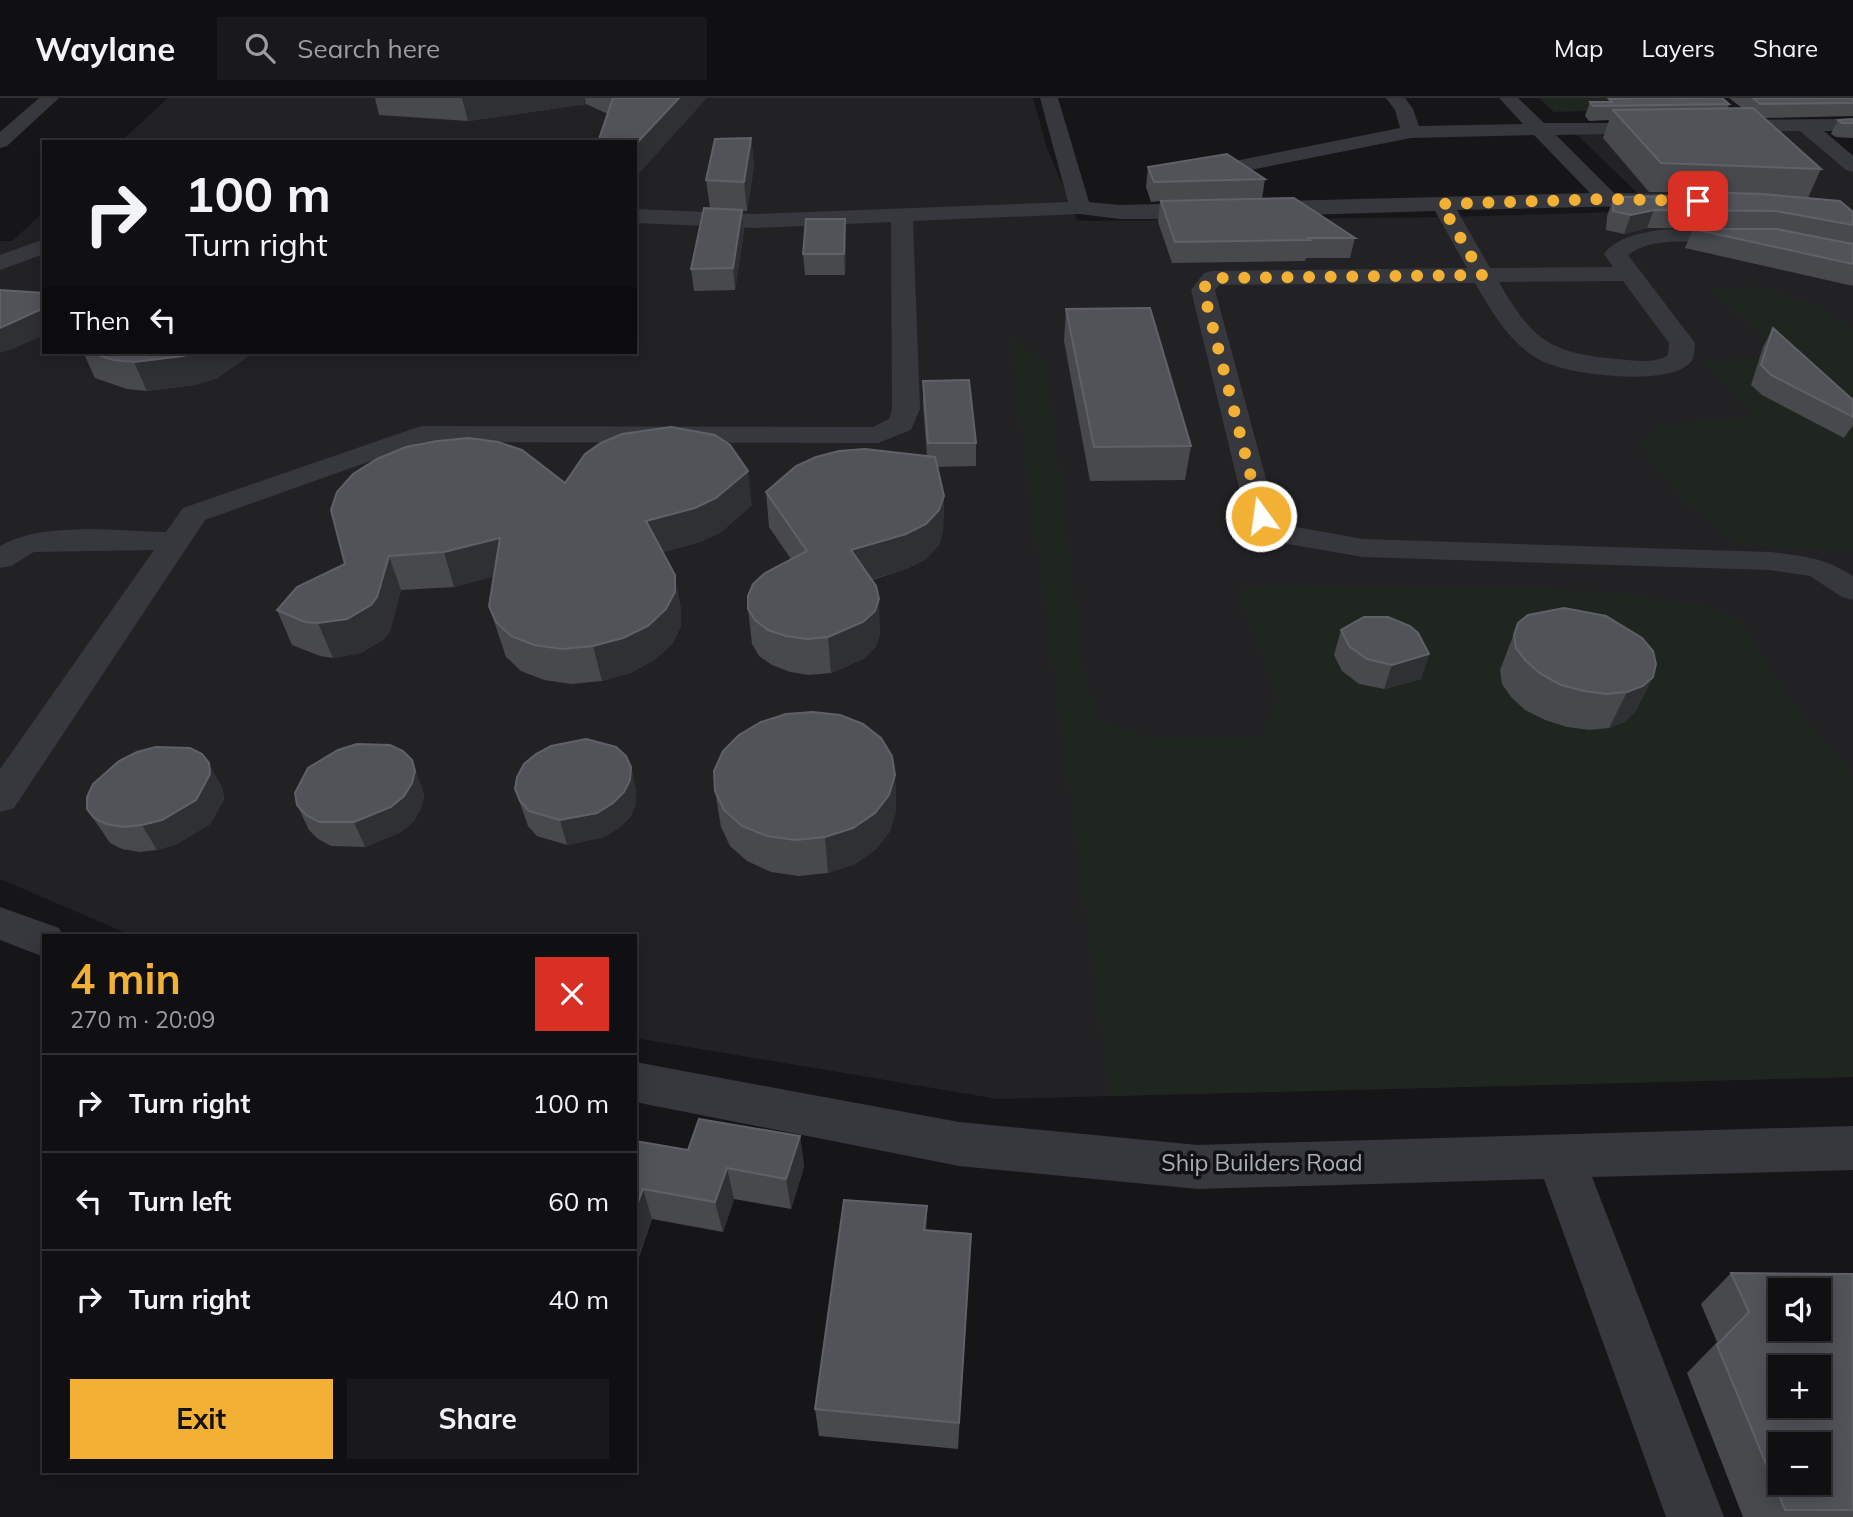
<!DOCTYPE html>
<meta charset="utf-8">
<style>
:root{--surface:#101012;--page:#19191b;--text:#f1f3f6;--muted:#9c9d9f;--line:#303032;--accent:#f2b134}
body{margin:0;font-family:Mulish,sans-serif;background:var(--page);color:var(--text);height:100vh;display:flex;flex-direction:column;font-size:26px;white-space:nowrap}
*{box-sizing:border-box;margin:0}
p{font-size:23px;color:var(--muted)}
.icon{flex:none;width:38px;height:38px;fill:none;stroke:currentColor;stroke-width:2;stroke-linecap:round;stroke-linejoin:round}
.map{position:relative;flex:1;overflow:hidden}
.side{position:absolute;left:42px;top:836px;width:595px;height:539px;display:flex;flex-direction:column;background:var(--surface);border-radius:0px;box-shadow:0 4px 18px #0003,0 0 0 2px var(--line)}
.side>*{flex:none}
.top-card{position:absolute;left:42px;top:42px;width:595px;height:214px;border-radius:0px;box-shadow:0 4px 18px #0003,0 0 0 2px var(--line);background:#101012;color:var(--text);overflow:hidden}
.controls{position:absolute;left:1768px;top:1180px;display:grid;gap:14px}
.controls a{display:grid;place-items:center;width:63px;height:63px;border-radius:0px;background:var(--surface);box-shadow:0 4px 18px #0003,0 0 0 2px var(--line);font-size:35px}
.pin{position:absolute;display:grid;place-items:center;width:60px;height:60px;color:#fff;margin:-30px;border-radius:14px;box-shadow:0 4px 10px #0006}
.me{position:absolute;width:77px;margin:-38px;rotate:346deg;stroke-linejoin:round;filter:drop-shadow(0 0 5px #0008)}
.turn{display:flex;align-items:center;gap:24px;height:147px;padding:0 28px;font-size:32px}
.turn .icon{width:91px;height:91px;stroke-width:2.5}
.turn b{display:block;font-size:49px;line-height:60px}
.then{display:flex;align-items:center;height:66px;padding:0 28px;background:#0003;gap:14px;font-size:26px}
.round{display:grid;place-items:center;flex:none;width:74px;height:74px;border-radius:0px;background:var(--page)}
.overview{display:flex;align-items:center;justify-content:space-between;height:119px;padding:0 28px}
h1{font-size:42px;font-weight:700;line-height:52px;color:var(--accent)}
.cta{display:flex;gap:14px;margin-top:auto;padding:14px 28px}
.cta a{flex:1;height:80px;border-radius:0px;background:var(--accent);color:#111;font-size:28px;font-weight:700;line-height:80px;text-align:center}
.cta a+a{background:var(--page);color:var(--text)}
ul{padding:0;list-style:none}
li{display:flex;align-items:center;gap:21px;height:98px;padding:0 28px;border-top:2px solid var(--line)}
li div{flex:1}
li b{display:block;font-size:26px}
li em{font-style:normal}
header{display:flex;align-items:center;gap:42px;box-sizing:border-box;height:98px;padding:0 35px;background:var(--surface);border-bottom:2px solid var(--line)}
header strong{font-size:33px}
nav{display:flex;gap:38px;margin-inline-start:auto;font-size:24px}
.search{width:490px;height:63px;background:var(--page);display:flex;align-items:center;gap:18px;box-sizing:border-box;padding:0 24px;border-radius:0px;color:var(--muted);font-size:26px}
.map>svg:first-child{display:block}
.built{fill:#222225}
.green{fill:#1e261f}
.lines{fill:none;stroke-linecap:round;stroke-linejoin:round}
.minor{fill:#37383d;fill-rule:evenodd}
.wall{fill:#47494d}
.shaded-wall{fill:#2f3033}
.building{fill:#525359;stroke:#5f6168;stroke-width:2;fill-rule:evenodd}
.route{stroke:#f2b134;stroke-width:12;stroke-dasharray:0 21.6}
.labels{text-anchor:middle;dominant-baseline:central;stroke-width:7;stroke-linejoin:round;paint-order:stroke}
.near-street-label{font-size:23px;fill:#a8adb8;stroke:#111113}
</style>
<header>
<strong>Waylane</strong>
<div class="search"><svg class="icon" aria-label="search" viewBox="0 0 24 24"><circle cx="10" cy="10" r="6"/><path d="M15 15l6 6"/></svg>Search here</div>
<nav><a>Map</a><a>Layers</a><a>Share</a></nav>
</header>
<div class="map">
<svg width="1853" height="1419" viewBox="0 0 1853 1419">
<rect width="100%" height="100%" fill="#161618"/>
<path class="built" d="M168,0h865l14,50 30,72 9,1 365,-4 205,-6 -81,-78 244,-3 34,25v922l-855,22 -363,-61v-102h-502l-133,-57v-638h12l32,-29v140h591v-210h-515z"/>
<g class="green">
<path d="M1539,0h179l9,9 -173,5z"/>
<path d="M1760,189l60,20 33,24v222l-117,-10 -52,-42 -32,-37 -11,-21 19,-19 95,-6 -54,-58 84,-3 -75,-69z"/>
<path d="M1009,236l37,31 36,300 16,55 53,18h109l18,-40 -41,-108 32,-5 337,6 104,16 32,15 44,73 67,80v302l-743,19z"/>
</g>
<g class="lines">
<g class="minor">
<path d="M39,0h20l-52,48 -7,2v-16z"/>
<path d="M1040,0h18l31,104 31,3 470,-12 -56,-58 -123,3 -171,34 -7,-2 -3,-4 3,-4 7,-2 160,-32 -5,-18 -9,-12h19l8,11 6,17 104,-2 -24,-26h19l26,25h121l3,4 -3,4 -7,2 -102,2 58,58 52,1 8,1 3,5 -3,5 -217,5 33,58 123,-1 -9,-13c22,-32 112,-28 146,-20l3,5 -3,5 -8,2c-35,-2 -85,-13 -114,9l67,88c-1,7 0,15 -5,20 -23,24 -123,12 -150,-3 -30,-16 -49,-49 -65,-77l-256,2 -4,5 60,222 21,15 67,12 407,13c34,4 53,5 83,24v24l-11,-3 -32,-21 -40,-6 -407,-13 -87,-15 -30,-26 -55,-226 13,-17 8,-2 255,-3 -32,-57 -264,8h-51l-40,-5 -167,7 7,188 -9,21 -33,13 -454,-1 -219,78 -191,288 -14,4v-43l154,-219 -120,2 -23,14 -11,2v-22c43,-25 117,-15 166,-14l17,-24 238,-82 452,1 16,-8 3,-10 -1,-187 -136,6 -120,-5v-14l120,5 313,-12zM1623,183l46,62 -1,12 -3,2c-15,7 -33,3 -49,2 -66,-6 -84,-19 -117,-77z"/>
<path d="M1853,21v12h-29l29,25v16l-7,-2 -46,-39 -78,1 -10,-6 10,-6z"/>
<path d="M44,141v15l-44,16v-15z"/>
<path d="M0,809l59,21 4,8h-19v21l-44,-17z"/>
<path d="M635,964l324,60 239,23 655,-19v44l-261,7 132,340h-58l-122,-338 -346,10 -239,-23 -324,-64z"/>
</g>
</g>
<g class="wall">
<path d="M375,0h332l-99,16 -22,-10 -118,17 -89,-6z"/>
<path d="M1729,0h124v18l-89,2 57,51 -13,29 45,14v74l-168,-38 8,-19h74l-120,-1 -23,6 -18,-4 1,-14 7,-19 56,-1 1,-4h-22l-46,-54 6,-18 -20,1 -4,-5 5,-14h19v-3l120,5 -1,5 14,-1z"/>
<path d="M1853,21v19l-17,-1 -5,-3 7,-14z"/>
<path d="M751,40l3,28 -7,45h-5l2,19 -9,60 -41,1 -3,-22 19,-61 -4,-28z"/>
<path d="M1148,69l117,12 -3,20 93,39 -5,20h-44l-1,3 -133,2 -14,-41 2,-21 -9,1 -5,-15z"/>
<path d="M846,141l-1,36h-40l-2,-21z"/>
<path d="M1066,211l125,137 -6,34 -95,1 -26,-140z"/>
<path d="M1773,230l80,72v25l-9,13 -82,-43 -11,-10 12,-38z"/>
<path d="M83,254h167l-3,5 -30,21 -22,7 -48,6 -20,-2 -32,-11z"/>
<path d="M923,283l53,62v23l-39,1 7,29 -1,34 -4,15 -13,14 -20,10 -34,11 8,54 -4,12 -11,12 -34,15 -22,2 -19,-3 -18,-7 -13,-9 -7,-12 -4,-35 43,-50 -22,-32 -3,-35 161,-36 -4,-52z"/>
<path d="M565,385l187,22 -31,27 -21,10 -37,10 18,57v17l-9,18 -18,16 -24,13 -28,8 -31,3 -27,-4 -23,-9 -15,-14 -17,-51 5,-30 -40,11 -53,3 -11,41 -6,8 -23,14 -28,5 -13,-2 -28,-11 -15,-35 20,-23z"/>
<path d="M1518,525l135,54 -18,35 -11,10 -15,6 -20,2 -22,-3 -22,-7 -20,-10 -14,-13 -9,-13 -2,-14z"/>
<path d="M1341,532l88,24 -8,25 -37,10 -25,-5 -17,-13 -8,-16z"/>
<path d="M631,669l5,25v12l-6,13 -11,11 -15,9 -37,8 -30,-9 -9,-10 -13,-37z"/>
<path d="M895,677l1,36 -6,20 -14,18 -21,15 -27,9 -29,3 -28,-4 -24,-11 -17,-15 -9,-19 -6,-36z"/>
<path d="M421,687l3,11 -3,12 -7,13 -13,11 -36,15 -34,-1 -13,-7 -9,-9 -12,-25z"/>
<path d="M222,689l2,12 -14,25 -33,20 -20,6 -18,2 -17,-3 -12,-6 -23,-34z"/>
<path d="M800,1038l4,31 -13,42 -57,-10 -11,33 -71,-13 -17,50v-128l53,9z"/>
<path d="M927,1133l44,3 -13,215 -139,-13 -4,-27z"/>
<path d="M1731,1175l122,1v243h-110l-56,-144 30,-31 -16,-38z"/>
</g>
<g class="shaded-wall">
<path d="M462,0h123l1,6 -118,17z"/>
<path d="M679,0h28l-72,80v-33z"/>
<path d="M751,40l3,28 -7,45 -3,-29z"/>
<path d="M742,112l2,20 -9,60 -2,-22z"/>
<path d="M1654,112l-7,18 -23,6 7,-19z"/>
<path d="M845,121l1,20 -1,36 -1,-21z"/>
<path d="M44,210v27l-31,14 -13,4v-25z"/>
<path d="M194,254h56l-3,5 -30,21 -22,7 -48,6 -13,-29z"/>
<path d="M748,373l4,34 -31,27 -21,10 -48,13 -6,-34z"/>
<path d="M944,398l-1,34 -4,15 -13,14 -20,10 -53,16 -2,-35z"/>
<path d="M500,440l9,34 -55,15 -10,-35z"/>
<path d="M389,458l12,34 -11,41 -6,8 -23,14 -28,5 -15,-35z"/>
<path d="M675,477l6,34v17l-9,18 -18,16 -24,13 -28,8 -9,-35z"/>
<path d="M879,501l1,35 -4,12 -11,12 -34,15 -3,-36z"/>
<path d="M1429,556l-8,25 -37,10 8,-24z"/>
<path d="M1653,579l-18,35 -11,10 -15,6 18,-36z"/>
<path d="M412,662l9,25 3,11 -3,12 -7,13 -13,11 -36,15 -11,-25z"/>
<path d="M209,665l13,24 2,12 -14,25 -33,20 -20,6 -15,-25z"/>
<path d="M631,669l5,25v12l-6,13 -11,11 -15,9 -37,8 -7,-25z"/>
<path d="M895,677l1,36 -6,20 -14,18 -21,15 -27,9 -3,-36z"/>
<path d="M800,1038l4,31 -13,42 -5,-30z"/>
<path d="M727,1070l7,31 -11,33 -8,-30z"/>
<path d="M643,1091l9,30 -17,50v-59z"/>
<path d="M927,1108v32l-3,-8z"/>
</g>
<g class="building">
<path d="M613,0h66l-44,47v-3h-37z"/>
<path d="M1632,0h90l7,6 -136,2 -3,-4h22l-3,-3z"/>
<path d="M1753,0h100v5l-93,1z"/>
<path d="M1753,10l68,61 -160,-6 -48,-53z"/>
<path d="M1853,21v4h-11l-4,-3z"/>
<path d="M751,40l-7,44 -38,-2 9,-41z"/>
<path d="M1227,56l38,25 -111,3 -6,-15z"/>
<path d="M1672,93l90,3 78,7 13,11v13l-77,-14 -122,-1 -23,5 -18,-4 1,-14 63,-1z"/>
<path d="M1294,100l61,40h-47l2,2 -135,2 -14,-41z"/>
<path d="M704,110l38,2 -9,58 -42,1z"/>
<path d="M806,121h39l-1,35h-41z"/>
<path d="M1693,131h83l77,15v20z"/>
<path d="M0,192l44,3v15l-44,20z"/>
<path d="M1150,210l41,138 -97,1 -28,-138z"/>
<path d="M1773,230l80,72v17l-82,-42 -10,-10z"/>
<path d="M90,254h104l-11,4 -49,6 -21,-2z"/>
<path d="M969,282l7,63h-48l-5,-62z"/>
<path d="M671,329l44,8 15,10 18,26 -32,27 -21,10 -49,13 29,54v17l-9,17 -18,17 -25,12 -30,8 -31,3 -28,-4 -23,-9 -15,-14 -7,-16 11,-68 -56,14 -55,4 -12,41 -6,8 -24,14 -29,4 -13,-1 -28,-12 20,-23 48,-23 -14,-54 6,-18 16,-18 24,-15 29,-12 31,-6 32,-3 29,4 24,8 43,33 20,-29 16,-11 21,-9z"/>
<path d="M865,351l70,8 9,39 -5,14 -13,14 -20,10 -55,16 25,36 3,13 -4,12 -12,11 -35,15 -21,2 -21,-3 -18,-6 -13,-10 -7,-11v-13l5,-12 12,-11 42,-22 -41,-59 30,-26 20,-9 23,-6z"/>
<path d="M1564,510l42,8 36,22 11,13 3,13 -3,13 -10,9 -16,6 -21,2 -22,-3 -23,-6 -20,-11 -15,-13 -10,-13 -2,-13 4,-12 10,-8z"/>
<path d="M1364,519h24l22,9 8,7 11,21 -37,11 -25,-6 -18,-13 -8,-16z"/>
<path d="M813,614l27,3 23,9 18,14 11,18 3,19 -6,20 -14,18 -22,15 -28,9 -30,3 -28,-4 -25,-10 -18,-16 -9,-19 -1,-20 9,-20 16,-16 22,-13 25,-8z"/>
<path d="M586,641l30,8 10,9 5,11 -1,13 -6,12 -11,11 -16,10 -37,7 -31,-9 -9,-10 -5,-12 2,-12 7,-13 12,-10 15,-8z"/>
<path d="M357,646l33,1 13,6 9,9 3,11 -3,12 -8,13 -13,11 -37,15h-35l-13,-7 -9,-10 -2,-12 13,-25 30,-18z"/>
<path d="M156,649l34,1 12,6 7,9 1,11 -14,26 -34,20 -20,5 -19,2 -17,-3 -12,-6 -7,-9v-12l6,-13 26,-23 18,-9z"/>
<path d="M699,1021l101,17 -14,43 -59,-11 -12,34 -72,-13 -8,21v-69l53,9z"/>
<path d="M844,1102l83,6 -3,24 47,4 -12,189 -144,-14z"/>
<path d="M1731,1175l122,1v236h-68l-68,-165 32,-33zM1780,1192h38v38h-38zM1780,1269h38v38h-38zM1780,1346h38v38h-38z"/>
</g>
<g class="lines">
<path class="route" d="M1261,418l-58,-227 9,-11 270,-3 -41,-71 167,-5 90,2"/>
</g>
<g class="labels">
<g class="near-street-label">
<text x="1262" y="1064">Ship Builders Road</text>
</g>
</g>
</svg>
<div class="controls">
<a><svg class="icon" aria-label="sound" viewBox="0 0 24 24"><path d="M4 9h4l5-4v14l-5-4H4zM17 9q2 3 0 6"/></svg></a>
<a>+</a>
<a>−</a>
</div>
<div class="pin" style="left:1698px;top:103px;background:#d93025"><svg class="icon" aria-label="arrive" viewBox="0 0 24 24"><path d="M6 21V4h12l-3 4 3 4H6"/></svg></div>
<svg class="me" style="left:1261px;top:418px" viewBox="-20 -20 40 40"><circle r="17" fill="#f2b134" stroke="#fff" stroke-width="3"/><path d="M0-11L8 9 0 5-8 9z" fill="#fff"/></svg>
<div class="top-card">
<div class="turn"><svg class="icon" aria-label="right" viewBox="0 0 24 24"><path d="M7 20v-9h11M14 6l5 5-5 5"/></svg><div><b>100 m</b>Turn right</div></div>
<div class="then">Then<svg class="icon" aria-label="left" viewBox="0 0 24 24"><path d="M17 20v-9H6M10 6l-5 5 5 5"/></svg></div>
</div>
<section class="side">
<div class="overview"><div><h1>4 min</h1><p>270 m · 20:09</p></div><a class="round" style="background:#d93025;color:#fff"><svg class="icon" aria-label="close" viewBox="0 0 24 24"><path d="M6 6l12 12M18 6L6 18"/></svg></a></div>
<ul>
<li><svg class="icon" aria-label="right" viewBox="0 0 24 24"><path d="M7 20v-9h11M14 6l5 5-5 5"/></svg><div><b>Turn right</b></div><em>100 m</em></li>
<li><svg class="icon" aria-label="left" viewBox="0 0 24 24"><path d="M17 20v-9H6M10 6l-5 5 5 5"/></svg><div><b>Turn left</b></div><em>60 m</em></li>
<li><svg class="icon" aria-label="right" viewBox="0 0 24 24"><path d="M7 20v-9h11M14 6l5 5-5 5"/></svg><div><b>Turn right</b></div><em>40 m</em></li>
</ul>
<div class="cta"><a>Exit</a><a>Share</a></div>
</section>
</div>
